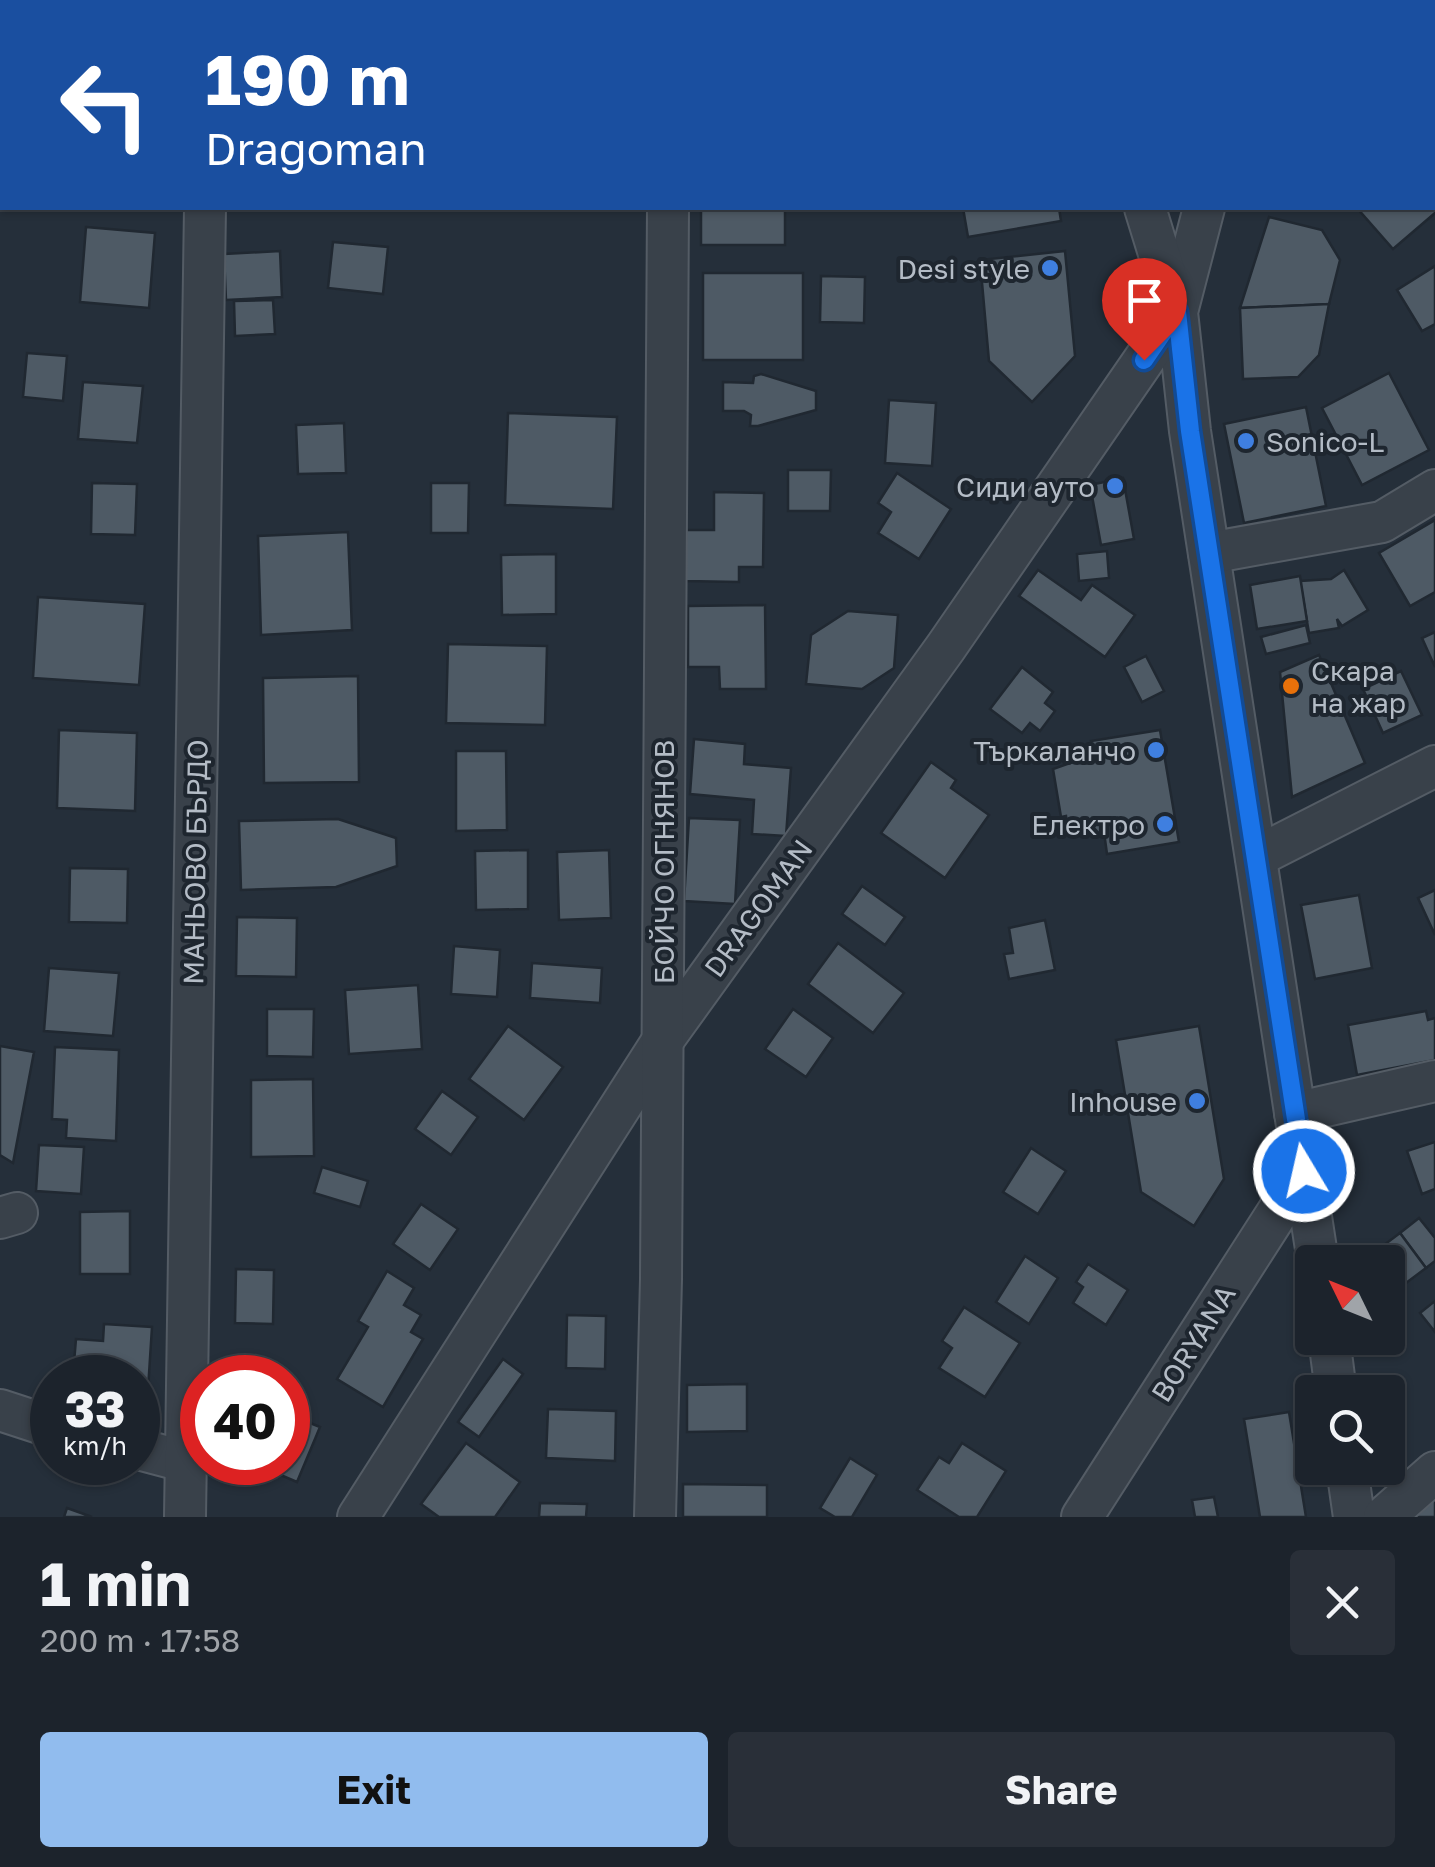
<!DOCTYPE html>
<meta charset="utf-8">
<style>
:root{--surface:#1c232c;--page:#292f38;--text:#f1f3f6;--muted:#a0a4a9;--line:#3a4048;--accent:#91bcee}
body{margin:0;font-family:"Golos Text",sans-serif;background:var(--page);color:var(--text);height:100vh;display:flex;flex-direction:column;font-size:38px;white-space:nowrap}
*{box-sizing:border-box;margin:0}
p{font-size:32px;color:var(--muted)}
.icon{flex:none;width:55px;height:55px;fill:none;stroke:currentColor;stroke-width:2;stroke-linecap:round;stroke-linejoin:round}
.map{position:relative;height:1517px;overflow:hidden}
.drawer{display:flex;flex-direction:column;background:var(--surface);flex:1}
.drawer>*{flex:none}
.hud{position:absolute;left:0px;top:0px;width:1435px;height:210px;box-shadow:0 2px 8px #0004,0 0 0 2px var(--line);background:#1a4fa0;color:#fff;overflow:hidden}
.needle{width:65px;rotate:313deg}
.buttons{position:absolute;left:1295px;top:1245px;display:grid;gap:20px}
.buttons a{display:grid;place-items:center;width:110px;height:110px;border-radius:10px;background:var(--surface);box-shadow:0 2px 8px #0004,0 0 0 2px var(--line);font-size:50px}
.speed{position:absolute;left:30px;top:1355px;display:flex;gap:20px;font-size:50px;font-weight:700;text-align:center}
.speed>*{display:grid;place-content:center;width:130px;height:130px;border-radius:50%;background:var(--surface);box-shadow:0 2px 8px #0004,0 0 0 2px var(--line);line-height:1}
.speed small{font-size:25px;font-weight:400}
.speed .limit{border:15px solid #d22;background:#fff;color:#111}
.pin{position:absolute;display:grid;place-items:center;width:85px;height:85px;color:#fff;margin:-102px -42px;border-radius:50% 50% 50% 0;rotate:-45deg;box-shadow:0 0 10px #0007}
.pin .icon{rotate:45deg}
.me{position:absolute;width:110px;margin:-55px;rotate:351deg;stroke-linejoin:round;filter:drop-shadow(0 0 8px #0008)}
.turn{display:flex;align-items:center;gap:35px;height:210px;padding:0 40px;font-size:45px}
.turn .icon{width:130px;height:130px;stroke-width:2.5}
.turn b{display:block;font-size:70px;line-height:85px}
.round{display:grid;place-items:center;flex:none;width:105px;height:105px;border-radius:10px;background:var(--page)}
.headline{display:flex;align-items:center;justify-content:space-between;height:170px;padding:0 40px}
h1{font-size:60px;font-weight:700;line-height:75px}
.primary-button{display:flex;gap:20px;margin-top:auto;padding:20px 40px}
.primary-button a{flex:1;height:115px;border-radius:10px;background:var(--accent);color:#111;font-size:40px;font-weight:700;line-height:115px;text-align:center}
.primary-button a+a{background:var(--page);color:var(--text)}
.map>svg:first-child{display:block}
.green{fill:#283c3c}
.building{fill:#4e5a65;stroke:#202831;stroke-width:2.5}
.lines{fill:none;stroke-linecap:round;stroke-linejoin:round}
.minor-casing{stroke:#545c65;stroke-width:44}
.minor{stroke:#39414a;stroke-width:40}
.route-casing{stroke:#114b97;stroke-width:25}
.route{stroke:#1a73e8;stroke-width:18}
.shop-dot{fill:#3f7fe0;stroke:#1e262f;stroke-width:4}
.food-dot{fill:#e8710a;stroke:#1e262f;stroke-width:4}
.labels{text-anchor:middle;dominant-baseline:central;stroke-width:8;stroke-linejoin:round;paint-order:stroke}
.poi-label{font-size:28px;fill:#b4bcc6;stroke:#1e262f;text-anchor:end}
.street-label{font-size:28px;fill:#b4bcc6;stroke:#1e262f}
</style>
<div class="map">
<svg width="1435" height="1517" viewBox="0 0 1435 1517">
<rect width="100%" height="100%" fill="#252f3a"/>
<path class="green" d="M75,0h411l-4,2z"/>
<g class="building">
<rect x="707" y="0" width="56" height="2"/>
<path d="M996,0h65v2h-64z"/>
<path d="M1353,0h68l-69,2z"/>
<path d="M1435,134v79l-42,36 -36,-41h75z"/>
<path d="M0,153h2v50l-2,-1z"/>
<rect x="701" y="208" width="84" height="37"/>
<path d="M963,208h96l2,13 -93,16z"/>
<path d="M1269,217l53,13 18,30 -11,44 -89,4z"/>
<path d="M86,227l69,6 -6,75 -69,-6z"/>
<path d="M333,242l55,5 -5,47 -55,-6z"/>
<path d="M280,251l2,46 -56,3 -2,-46z"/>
<path d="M1065,251l10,105 -43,46 -43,-41 -9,-101z"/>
<path d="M1435,266v58l-13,7 -25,-41z"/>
<rect x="703" y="273" width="100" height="87"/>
<path d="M821,276l44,1 -1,46 -44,-1z"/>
<path d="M273,300l2,34 -40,2 -1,-35z"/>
<path d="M1329,304l-10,51 -21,22 -55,2 -3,-71z"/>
<path d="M27,353l40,3 -4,45 -40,-4z"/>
<path d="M1389,373l40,77 -67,35 -40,-77z"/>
<path d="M761,374l55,17v19l-58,16h-8l1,-11 -7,-4h-21v-29l30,1 1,-7z"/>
<path d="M83,382l60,4 -6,57 -59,-4z"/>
<path d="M889,400l47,3 -4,63 -47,-3z"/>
<path d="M1306,407l20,99 -82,17 -20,-99z"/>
<path d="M508,413l109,4 -4,92 -108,-4z"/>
<path d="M344,423l2,50 -48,1 -2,-49z"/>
<path d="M788,470h43l-1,41h-42z"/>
<path d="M897,473l54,36 -32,50 -41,-26 13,-21 -13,-9z"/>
<path d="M1123,478l11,61 -33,6 -11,-60z"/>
<path d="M92,483l45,1 -2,51 -44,-1z"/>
<path d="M431,483h38l-1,50h-37z"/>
<path d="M714,492l50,1 -1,74h-24v15l-54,-1 1,-51h28z"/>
<path d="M1435,520v72l-25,14 -31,-53z"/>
<path d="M348,532l4,98 -91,5 -3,-99z"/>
<path d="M1107,551l2,27 -30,3 -2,-27z"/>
<path d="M556,554v60l-54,1 -1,-60z"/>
<path d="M1038,570l43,30 11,-15 43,30 -30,42 -86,-61z"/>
<path d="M1344,570l24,40 -26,16 -5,-7 2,9 -30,5 -9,-52 31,-2z"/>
<path d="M1300,576l7,45 -50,8 -7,-44z"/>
<path d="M38,597l107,7 -6,81 -106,-7z"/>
<path d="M765,605l1,84h-46l-1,-22h-31v-61z"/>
<path d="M848,611l50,4 -4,53 -32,21 -56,-5 5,-49z"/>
<path d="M1306,625l4,18 -44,11 -5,-17z"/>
<path d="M1435,632v35l-13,-29z"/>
<path d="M448,644l99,2 -2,79 -99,-2z"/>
<path d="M1319,655l46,108 -73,34 -12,-125z"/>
<path d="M1146,656l18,35 -22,11 -18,-35z"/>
<path d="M1022,667l31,25 -8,11 10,8 -15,20 -10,-8 -8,10 -32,-24z"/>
<path d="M1401,671l21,44 -39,18 -20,-44z"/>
<path d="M358,676l1,106 -95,1 -1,-105z"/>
<path d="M59,730l78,3 -2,78 -78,-3z"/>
<path d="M1160,730l19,112 -72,12 -3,-22 -17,3 -2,-8 -17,4 -2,-15 -5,1 -8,-48 40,-14 -2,-14z"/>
<path d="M694,739l51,5 -1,20 47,4 -5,68 -34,-2 2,-34 -64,-6z"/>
<path d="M456,751h50l1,79 -51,1z"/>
<path d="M931,762l25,18 -5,8 38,27 -44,63 -64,-45z"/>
<path d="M689,818l51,2 -5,84 -51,-3z"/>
<path d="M338,819l58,19 1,28 -61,21 -95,3 -2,-69z"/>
<path d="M528,850v59l-52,1 -1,-59z"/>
<path d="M609,850l2,68 -52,2 -2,-68z"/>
<path d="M70,868l58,1 -1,54 -58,-1z"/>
<path d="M862,886l43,31 -20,28 -43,-31z"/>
<path d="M1435,890v45l-17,-37z"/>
<path d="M1359,895l13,73 -57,11 -14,-74z"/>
<path d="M237,917l60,1 -1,59 -60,-1z"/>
<path d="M1045,920l10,50 -46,9 -5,-25 9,-1 -4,-25z"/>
<path d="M838,943l66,50 -31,40 -65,-49z"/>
<path d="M454,946l46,4 -3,47 -46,-3z"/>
<path d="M532,963l70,5 -2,35 -70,-5z"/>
<path d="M49,968l70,5 -6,63 -69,-5z"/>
<path d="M418,985l4,64 -73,5 -4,-64z"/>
<path d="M267,1009h47l-1,48 -46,-1z"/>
<path d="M793,1009l40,29 -27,39 -41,-28z"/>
<path d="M1426,1011l2,9 7,-2v42l-78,15 -9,-50z"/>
<path d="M508,1026l55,41 -39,53 -55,-41z"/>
<path d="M1199,1026l25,153 -30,47 -53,-34 -25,-152z"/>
<path d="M0,1046l34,6 -21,111 -13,-8z"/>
<path d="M55,1047l64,3 -3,91 -50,-3 1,-18 -15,-1z"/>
<path d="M313,1079l1,77 -63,1v-77z"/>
<path d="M442,1091l36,26 -27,38 -36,-26z"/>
<path d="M1435,1142v47l-13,5 -15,-43z"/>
<path d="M39,1145l45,2 -3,47 -45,-3z"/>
<path d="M1031,1148l35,23 -28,43 -35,-22z"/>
<path d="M322,1167l46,14 -8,26 -46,-14z"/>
<path d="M421,1204l37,25 -28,41 -37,-26z"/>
<path d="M130,1211v63h-50v-62z"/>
<path d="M1419,1218l16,20v23l-9,7 -26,-35z"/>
<path d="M1400,1233l26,35 -24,18 -26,-35z"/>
<path d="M1025,1256l33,22 -29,46 -33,-22z"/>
<path d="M1088,1264l40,26 -22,35 -33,-22 10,-16 -7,-5z"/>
<path d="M236,1269l38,1 -1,54 -38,-1z"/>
<path d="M387,1271l27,17 -10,17 17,10 -10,17 12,7 -40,68 -46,-28 31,-52 -10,-6z"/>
<path d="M1435,1301v31l-15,-19z"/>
<path d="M964,1307l56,36 -35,54 -46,-29 13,-20 -10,-7z"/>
<path d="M567,1315l39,1 -1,53 -39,-1z"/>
<path d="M104,1324l48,3 -5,78 -9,-1v-26l-65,-3 3,-36 27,2z"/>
<path d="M503,1359l20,15 -44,63 -21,-15z"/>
<path d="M747,1384v47l-60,1v-47z"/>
<path d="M548,1409l68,2 -1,50 -69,-3z"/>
<path d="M1289,1412l17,105h-46l-16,-98z"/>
<path d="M288,1414l32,13 -23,55 -47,-20h38z"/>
<path d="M466,1443l54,39 -25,35h-56l-18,-13z"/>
<path d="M962,1443l44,28 -29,46h-18l-42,-27 22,-33 10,6z"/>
<path d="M850,1458l27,17 -25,42h-17l-15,-9z"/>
<path d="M683,1484l84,1v32h-84z"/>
<path d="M1435,1493v24h-26z"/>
<path d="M1214,1497l4,20h-23l-3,-17z"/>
<path d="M540,1503l47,1 -1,13h-47z"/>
<path d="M67,1508l25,9h-28z"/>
</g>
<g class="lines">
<g class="minor-casing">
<g id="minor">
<path d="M57,0l2,2"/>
<path d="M663,0v2"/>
<path d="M1091,0v2"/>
<path d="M518,2l4,-2"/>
<path d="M1276,2l1,-2"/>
<path d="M1204,208l-27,104 13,119 128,831"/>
<path d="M1209,553l173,-31 53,-32"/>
<path d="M1256,857l179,-91"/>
<path d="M1295,1113l140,-32"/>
<path d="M0,1218l17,-5"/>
<path d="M1329,1338l7,54"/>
<path d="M0,1410l52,17"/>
<path d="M138,1449l49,13"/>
<path d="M1347,1468l7,49"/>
<path d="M185,1517l20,-1309"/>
<path d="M358,1517l305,-477 283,-393 231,-335 -32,-104"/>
<path d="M655,1517l6,-238 7,-1071"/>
<path d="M1082,1517l222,-346"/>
<path d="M1384,1517l51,-45"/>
</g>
</g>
<use href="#minor" class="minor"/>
</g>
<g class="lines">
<g class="route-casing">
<path id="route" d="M1144,360l33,-48 13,119 114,740"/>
</g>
<use href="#route" class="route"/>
</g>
<g class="shop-dot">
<circle cx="1050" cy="268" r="10"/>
<circle cx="1246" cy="441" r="10"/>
<circle cx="1115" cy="486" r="10"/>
<circle cx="1156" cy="750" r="10"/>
<circle cx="1165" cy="824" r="10"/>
<circle cx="1197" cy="1101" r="10"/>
</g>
<circle class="food-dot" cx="1291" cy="686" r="10"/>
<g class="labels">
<g class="poi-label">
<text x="1030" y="268">Desi style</text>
<text x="1266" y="441" text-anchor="start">Sonico-L</text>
<text x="1095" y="486">Сиди ауто</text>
<text x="1311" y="670" text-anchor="start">Скара<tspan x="1311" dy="32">на жар</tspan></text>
<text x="1136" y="750">Търкаланчо</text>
<text x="1145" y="824">Електро</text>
<text x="1177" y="1101">Inhouse</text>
</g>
<g class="street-label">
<text transform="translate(195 862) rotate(-89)">МАНЬОВО БЪРДО</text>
<text transform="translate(663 862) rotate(-90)">БОЙЧО ОГНЯНОВ</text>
<text transform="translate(758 908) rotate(-54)">DRAGOMAN</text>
<text transform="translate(1193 1343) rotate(-58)">BORYANA</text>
</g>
</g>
</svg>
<div class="buttons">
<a><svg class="needle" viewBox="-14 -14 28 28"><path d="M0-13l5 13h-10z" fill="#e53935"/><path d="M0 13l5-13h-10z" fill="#a0a4a9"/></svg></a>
<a><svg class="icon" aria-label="search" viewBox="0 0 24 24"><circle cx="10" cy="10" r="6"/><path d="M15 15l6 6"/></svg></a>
</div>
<div class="speed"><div>33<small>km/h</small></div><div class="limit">40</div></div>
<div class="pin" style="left:1144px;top:360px;background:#d93025"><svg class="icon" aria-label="arrive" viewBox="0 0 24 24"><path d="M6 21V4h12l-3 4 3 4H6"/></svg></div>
<svg class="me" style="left:1304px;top:1171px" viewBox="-20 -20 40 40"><circle r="17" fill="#1a73e8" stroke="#fff" stroke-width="3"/><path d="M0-11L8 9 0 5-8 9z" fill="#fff"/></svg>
<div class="hud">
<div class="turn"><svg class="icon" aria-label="left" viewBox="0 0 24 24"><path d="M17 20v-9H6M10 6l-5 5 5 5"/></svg><div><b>190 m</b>Dragoman</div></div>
</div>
</div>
<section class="drawer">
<div class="headline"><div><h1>1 min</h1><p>200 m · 17:58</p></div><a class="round"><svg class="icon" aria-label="close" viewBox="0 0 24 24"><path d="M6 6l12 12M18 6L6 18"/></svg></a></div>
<div class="primary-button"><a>Exit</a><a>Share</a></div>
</section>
